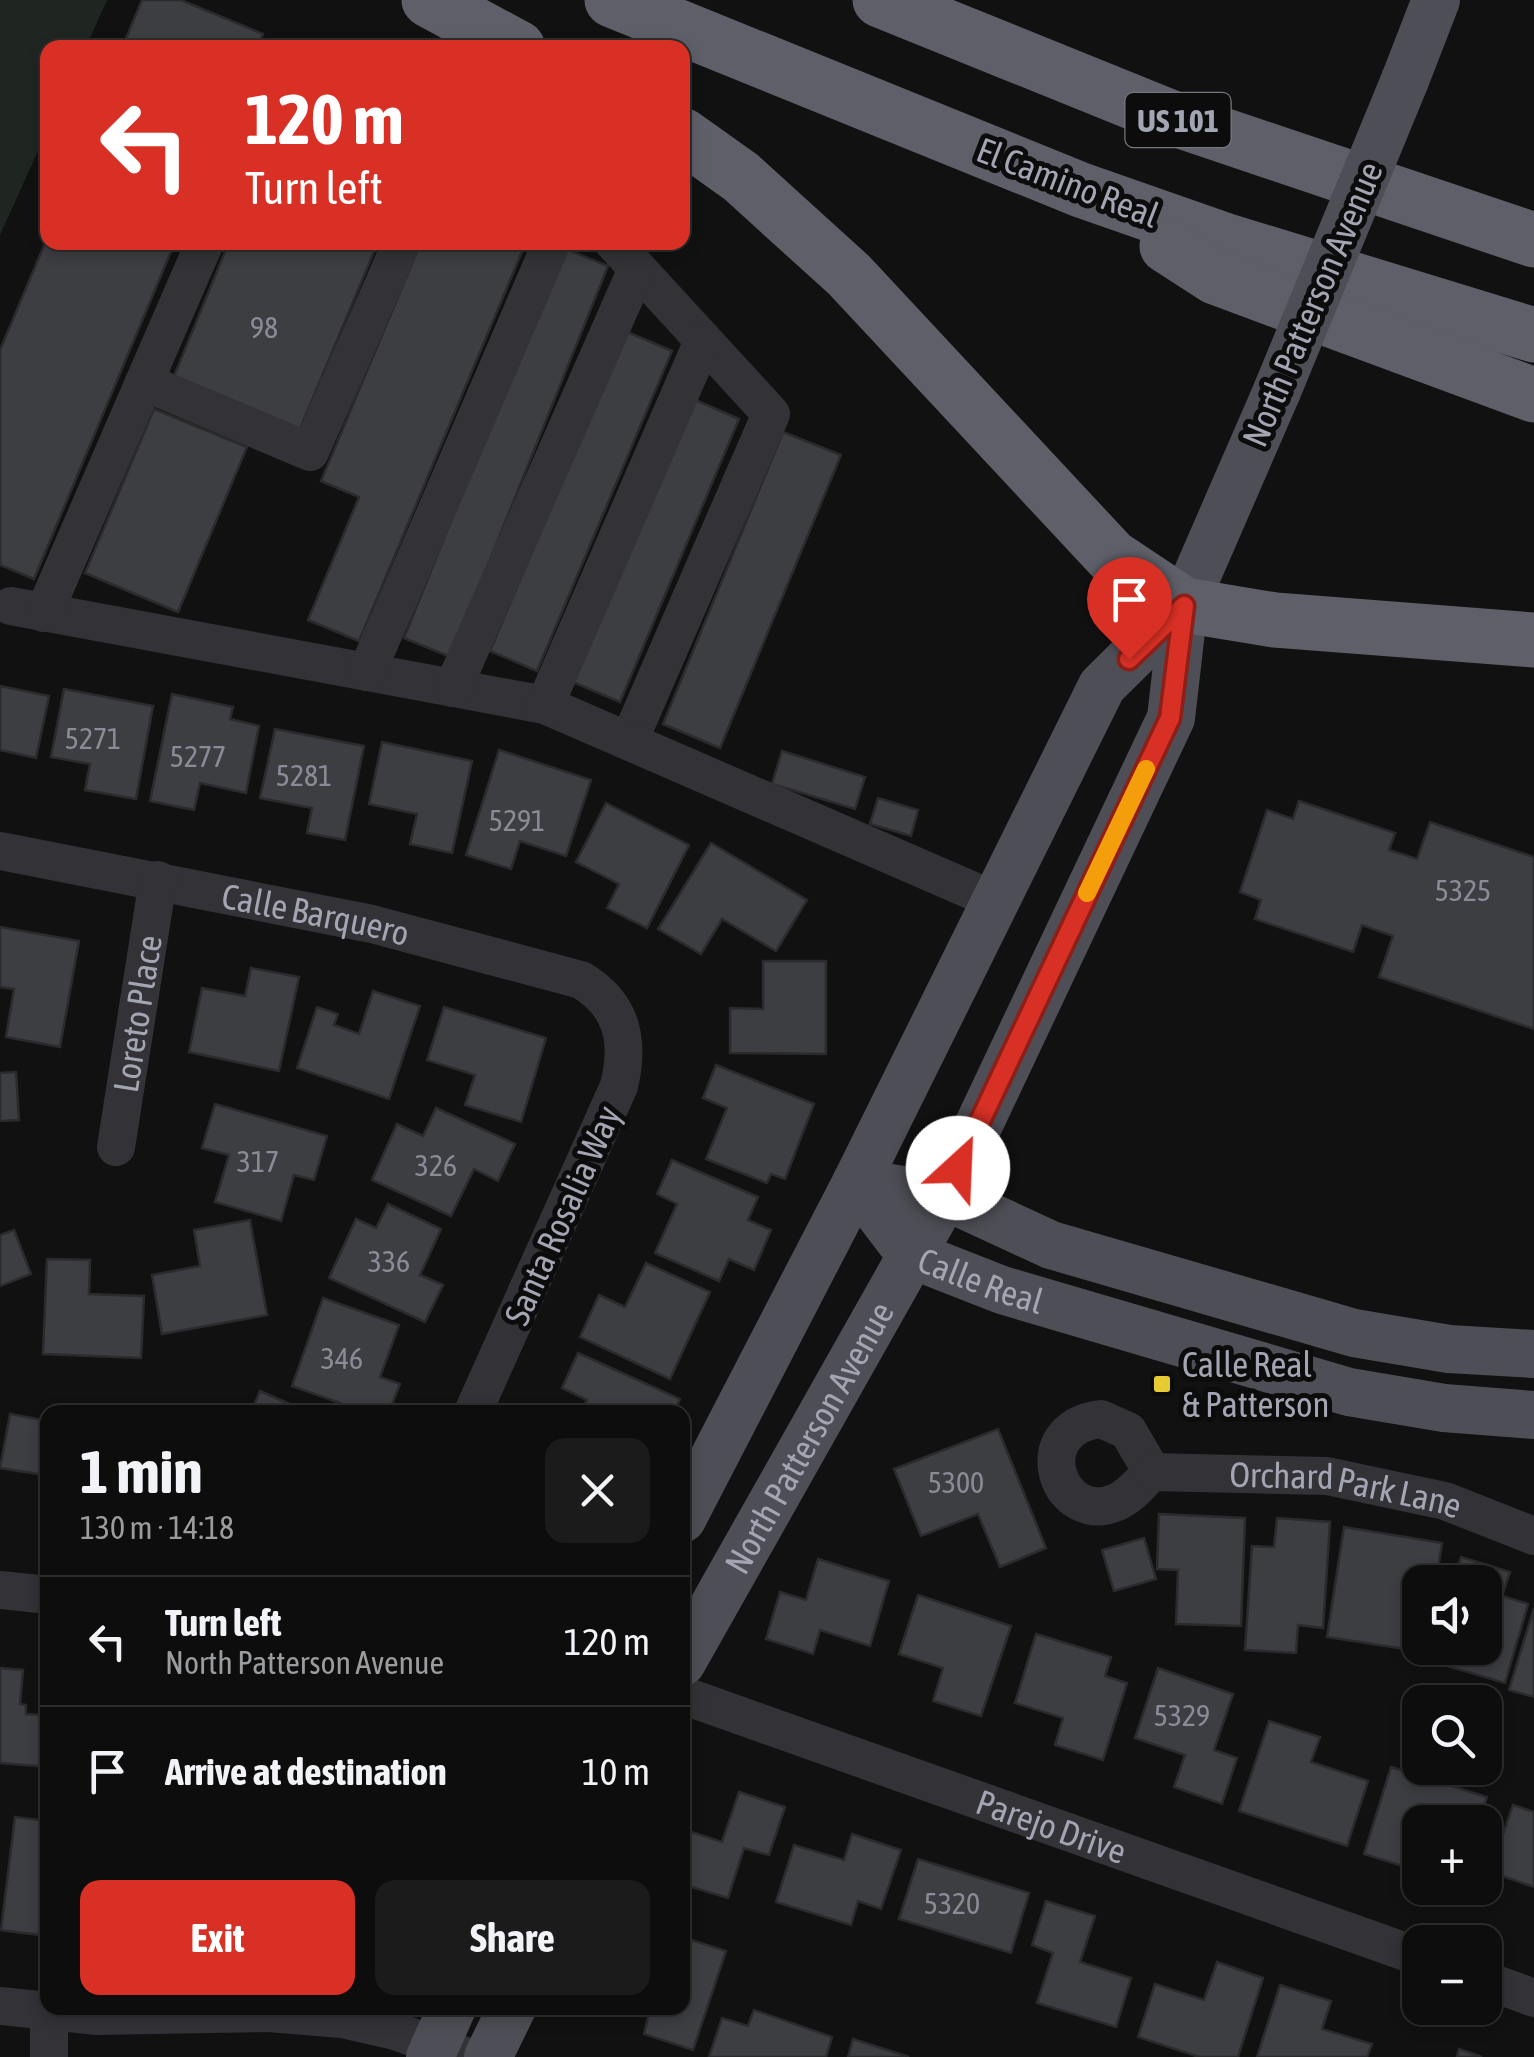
<!DOCTYPE html>
<meta charset="utf-8">
<style>
:root{--surface:#0d0d0e;--page:#1b1b1c;--text:#f1f3f6;--muted:#9a9c9e;--line:#2d2d2e;--accent:#d93025}
body{margin:0;font-family:"Asap Condensed",sans-serif;background:var(--page);color:var(--text);height:100vh;display:flex;flex-direction:column;font-size:38px;white-space:nowrap}
*{box-sizing:border-box;margin:0}
p{font-size:32px;color:var(--muted)}
.icon{flex:none;width:55px;height:55px;fill:none;stroke:currentColor;stroke-width:2;stroke-linecap:round;stroke-linejoin:round}
.map{position:relative;flex:1;overflow:hidden}
.panel{position:absolute;left:40px;top:1405px;width:650px;height:610px;display:flex;flex-direction:column;background:var(--surface);border-radius:20px;box-shadow:0 5px 15px #0003,0 0 0 2px var(--line)}
.panel>*{flex:none}
.banner{position:absolute;left:40px;top:40px;width:650px;height:210px;border-radius:20px;box-shadow:0 5px 15px #0003,0 0 0 2px var(--line);background:#d93025;color:#fff;overflow:hidden}
.tools{position:absolute;left:1402px;top:1565px;display:grid;gap:20px}
.tools a{display:grid;place-items:center;width:100px;height:100px;border-radius:20px;background:var(--surface);box-shadow:0 5px 15px #0003,0 0 0 2px var(--line);font-size:50px}
.pin{position:absolute;display:grid;place-items:center;width:85px;height:85px;color:#fff;margin:-102px -42px;border-radius:50% 50% 50% 0;rotate:-45deg;box-shadow:0 0 10px #0007}
.pin .icon{rotate:45deg}
.me{position:absolute;width:110px;margin:-55px;rotate:25deg;stroke-linejoin:round;filter:drop-shadow(0 0 8px #0008)}
.turn{display:flex;align-items:center;gap:35px;height:210px;padding:0 40px;font-size:45px}
.turn .icon{width:130px;height:130px;stroke-width:2.5}
.turn b{display:block;font-size:70px;line-height:85px}
.round{display:grid;place-items:center;flex:none;width:105px;height:105px;border-radius:20px;background:var(--page)}
.headline{display:flex;align-items:center;justify-content:space-between;height:170px;padding:0 40px}
h1{font-size:60px;font-weight:700;line-height:75px}
.cta{display:flex;gap:20px;margin-top:auto;padding:20px 40px}
.cta a{flex:1;height:115px;border-radius:20px;background:var(--accent);color:#fff;font-size:40px;font-weight:700;line-height:115px;text-align:center}
.cta a+a{background:var(--page);color:var(--text)}
ul{padding:0;list-style:none}
li{display:flex;align-items:center;gap:30px;height:130px;padding:0 40px;border-top:2px solid var(--line)}
li div{flex:1}
li b{display:block;font-size:38px}
li em{font-style:normal}
.map>svg:first-child{display:block}
.green{fill:#1f2621}
.building{fill:#3d3e42;stroke:#2b2b2e;stroke-width:2.5}
.lines{fill:none;stroke-linecap:round;stroke-linejoin:round}
.minor{stroke:#323237;stroke-width:38}
.major{stroke:#4e4e56;stroke-width:48}
.highway{stroke:#5e5f68;stroke-width:55}
.major-bridge{stroke:#4e4e56;stroke-width:48}
.route-casing{stroke:#8d1f18;stroke-width:25}
.route{stroke:#d93025;stroke-width:18}
.slow{stroke:#f59e0b;stroke-width:18}
.poi-dot{fill:#e7cb33;stroke:#0c0c0d;stroke-width:4}
.labels{text-anchor:middle;dominant-baseline:central;stroke-width:10;stroke-linejoin:round;paint-order:stroke}
.number-label{font-size:30px;fill:#8a8b96}
.shield{fill:#0c0c0d;stroke:#767780;stroke-width:2.5}
.shield-label{font-size:32px;font-weight:bold;fill:#a3a5b2}
.street-label{font-size:35px;fill:#a3a5b2;stroke:#0c0c0d}
.poi-label{font-size:35px;fill:#a3a5b2;stroke:#0c0c0d;text-anchor:start}
</style>
<div class="map">
<svg width="1534" height="2057" viewBox="0 0 1534 2057">
<rect width="100%" height="100%" fill="#111112"/>
<path class="green" d="M0,0h107l-21,47 -38,1 -1,83 -47,104z"/>
<g class="building">
<path d="M142,0h39l82,34 -6,14h-135z"/>
<path d="M48,236v6h127l-141,337 -34,-14v-215z"/>
<path d="M229,242h149l-78,187 -126,-53z"/>
<path d="M421,242h105l-167,399 -51,-21 51,-123 -38,-16z"/>
<path d="M561,247l47,19 -157,391 -47,-19z"/>
<path d="M625,331l47,20 -135,320 -47,-20z"/>
<path d="M693,399l46,20 -119,283 -47,-20z"/>
<path d="M154,409l93,38 -69,165 -93,-39z"/>
<path d="M783,432l58,23 -121,293 -57,-24z"/>
<path d="M0,686l49,10 -13,62 -36,-8z"/>
<path d="M64,689l89,17 -17,93 -51,-9 5,-26 -39,-7z"/>
<path d="M172,694l61,13 -3,12 29,7 -13,67 -46,-10 -6,27 -44,-9z"/>
<path d="M275,729l89,17 -19,94 -38,-7 5,-25 -52,-10z"/>
<path d="M382,742l90,19 -20,92 -42,-9 7,-30 -48,-10z"/>
<path d="M499,750l92,30 -25,76 -46,-15 -9,28 -45,-14z"/>
<path d="M782,751l83,26 -10,32 -83,-25z"/>
<path d="M878,798l40,12 -7,26 -41,-12z"/>
<path d="M1299,801l96,32 -6,17 28,9 13,-37 104,35v172l-155,-52 14,-41 -31,-11 -9,27 -98,-33 6,-19 -21,-8 27,-82 26,9z"/>
<path d="M606,803l83,42 -42,83 -40,-20 12,-24 -43,-22z"/>
<path d="M711,843l96,57 -31,51 -54,-32 -21,35 -43,-25z"/>
<path d="M0,927l79,14 -19,106 -54,-10 8,-48 -14,-2z"/>
<path d="M763,961h63v93l-96,-1v-45l33,1z"/>
<path d="M251,968l48,9 -20,94 -90,-19 13,-64 43,8z"/>
<path d="M373,991l47,15 -31,93 -92,-31 20,-61 21,7 -4,11 25,9z"/>
<path d="M444,1007l102,31 -25,84 -56,-17 10,-30 -48,-15z"/>
<path d="M716,1065l98,39 -29,75 -14,-5 -4,9 -61,-24 21,-51 -24,-10z"/>
<path d="M16,1072l3,48 -19,1v-48z"/>
<path d="M215,1104l112,32 -13,44 -20,-5 -13,46 -66,-19 14,-47 -27,-7z"/>
<path d="M436,1108l79,36 -17,37 -24,-12 -23,47 -79,-36 25,-56 26,12z"/>
<path d="M672,1160l86,37 -10,23 23,10 -17,40 -25,-11 -10,22 -64,-28 22,-49 -20,-10z"/>
<path d="M388,1204l53,25 -21,46 23,10 -18,37 -96,-44 27,-59 20,9z"/>
<path d="M250,1220l17,95 -105,19 -10,-59 48,-9 -6,-36z"/>
<path d="M14,1230l17,44 -31,12v-51z"/>
<path d="M47,1259l43,1 -1,34 55,2 -3,62 -98,-4z"/>
<path d="M646,1263l64,29 -40,87 -90,-42 19,-42 26,12z"/>
<path d="M323,1298l76,27 -19,52 20,7 -11,28h-24l-73,-26z"/>
<path d="M578,1353l102,46 -6,13h-93l6,-12 -25,-12z"/>
<path d="M260,1391l48,21h-57z"/>
<path d="M10,1414l38,7v60l-4,-6 -44,-7z"/>
<path d="M998,1429l48,119 -46,19 -22,-53 -57,22 -27,-67z"/>
<path d="M1159,1514l86,4 -4,108 -65,-2 2,-54 -21,-1z"/>
<path d="M1277,1518l53,4 -7,106 -25,-3 -2,28 -51,-3 7,-104 22,1z"/>
<path d="M1344,1527l98,16 -6,39h-16v66h6l-1,4 -98,-15z"/>
<path d="M1144,1538l12,41 -42,12 -12,-41z"/>
<path d="M1461,1557l49,15 -8,24 26,8 -23,79 -75,-22 4,-13h51v-66h-31z"/>
<path d="M818,1559l71,22 -19,65 -50,-16 -7,24 -47,-15 14,-47 26,8z"/>
<path d="M918,1595l93,31 -30,90 -48,-15 10,-33 -44,-14z"/>
<path d="M1534,1608v89l-25,-7z"/>
<path d="M1036,1634l75,23 -6,19 22,7 -24,77 -48,-15 8,-27 -48,-15z"/>
<path d="M0,1668l23,2 -3,34 6,1v9l16,1 6,-13v65l-48,-4z"/>
<path d="M1158,1668l75,26 -19,56 23,8 -15,46 -48,-17 11,-32 -50,-17z"/>
<path d="M1269,1721l51,16 -9,25 57,19 -21,65 -108,-35z"/>
<path d="M1391,1767l96,30 -8,25h-59v23l-8,24 -48,-15z"/>
<path d="M739,1792l46,15 -16,48 -25,-7 -16,50 -46,-14v-55l40,13z"/>
<path d="M1513,1805l21,7v75l-44,-15z"/>
<path d="M15,1817l33,4v115l-47,-6z"/>
<path d="M852,1834l49,16 -20,59 -23,-8 -7,24 -75,-23 18,-57 50,15z"/>
<path d="M918,1859l111,34 -18,60 -112,-34z"/>
<path d="M1046,1901l49,15 -15,46 51,16 -15,49 -79,-24 16,-50 -21,-8z"/>
<path d="M682,1937l44,14 -33,99 -49,-16 6,-26h32z"/>
<path d="M1217,1962l46,16 -25,79h-39l-61,-20 17,-53 49,16z"/>
<path d="M1280,1985l51,16 -9,28 50,15 -5,13h-110z"/>
<path d="M754,2010l78,27 -6,20h-117l13,-39 26,8z"/>
<path d="M853,2039l56,18h-61z"/>
<path d="M1459,2049l23,8h-25z"/>
</g>
<g class="lines">
<g class="minor">
<path d="M613,242l158,172 -142,327"/>
<path d="M144,382l166,70 92,-210"/>
<path d="M11,606l534,99 451,196"/>
<path d="M44,613l161,-371"/>
<path d="M367,672l185,-430"/>
<path d="M453,688l184,-419"/>
<path d="M545,705l158,-364"/>
<path id="s1" d="M0,851l372,73 209,56c42,25 49,61 38,106l-146,326"/>
<path id="s2" d="M116,1147l42,-267"/>
<path d="M1101,1419l27,12 24,41c-11,10 -21,24 -35,30 -59,26 -93,-74 -16,-83z"/>
<path id="s3" d="M1152,1472l175,4 118,25 89,35"/>
<path d="M0,1590l48,5"/>
<path id="s4" d="M682,1695l738,262"/>
<path d="M1485,1980l49,18"/>
<path d="M0,2006l97,10 171,-3 74,6 53,12 73,26"/>
<path d="M49,2012v45"/>
</g>
<g class="major">
<path d="M1405,80l31,-80"/>
<path id="s5" d="M856,1183l54,71 92,36 347,102 95,16 90,7"/>
<path d="M856,1183l89,13 106,49 303,88 95,16 85,5"/>
<path d="M682,1519l174,-336 246,-497 82,-81"/>
<path id="s6" d="M682,1662l263,-466 226,-478 13,-113 93,-214"/>
<path d="M430,2057l22,-49"/>
<path d="M488,2057l24,-49"/>
</g>
<g class="highway">
<path d="M429,0l89,48"/>
<path d="M612,0l469,190 143,50 310,95"/>
<path d="M880,0l292,118 362,122"/>
<path d="M682,135l59,42 108,98 263,282 72,48 91,15 259,20"/>
<path d="M1167,246l48,31 319,118"/>
</g>
<path class="major-bridge" d="M1277,391l128,-311"/>
</g>
<g class="lines">
<g class="route-casing">
<path id="route" d="M958,1168l212,-450 14,-112 -55,53"/>
</g>
<use href="#route" class="route"/>
<path class="slow" d="M1087,893l59,-124"/>
</g>
<rect class="poi-dot" x="1152" y="1374" width="20" height="20" rx="5"/>
<g class="labels">
<g class="number-label">
<text x="264" y="327">98</text>
<text x="93" y="738">5271</text>
<text x="198" y="756">5277</text>
<text x="304" y="775">5281</text>
<text x="517" y="820">5291</text>
<text x="1463" y="890">5325</text>
<text x="258" y="1161">317</text>
<text x="436" y="1165">326</text>
<text x="389" y="1261">336</text>
<text x="342" y="1358">346</text>
<text x="956" y="1482">5300</text>
<text x="1182" y="1715">5329</text>
<text x="952" y="1903">5320</text>
</g>
<rect class="shield" x="1125.5" y="93" width="105" height="54" rx="8"/>
<g class="shield-label">
<text x="1178" y="120">US 101</text>
</g>
<g class="street-label">
<text transform="translate(1068 182) rotate(21)">El Camino Real</text>
<text transform="translate(1312 304) rotate(-67)">North Patterson Avenue</text>
<text stroke="none"><textPath href="#s1" startOffset="322">Calle Barquero</textPath></text>
<text stroke="none"><textPath href="#s2" startOffset="135">Loreto Place</textPath></text>
<text transform="translate(562 1215) rotate(-66)">Santa Rosalia Way</text>
<text stroke="none"><textPath href="#s5" startOffset="165">Calle Real</textPath></text>
<text stroke="none"><textPath href="#s6" startOffset="258">North Patterson Avenue</textPath></text>
<text stroke="none"><textPath href="#s3" startOffset="195">Orchard Park Lane</textPath></text>
<text stroke="none"><textPath href="#s4" startOffset="392">Parejo Drive</textPath></text>
</g>
<g class="poi-label">
<text x="1182" y="1364">Calle Real<tspan x="1182" dy="40">&amp; Patterson</tspan></text>
</g>
</g>
</svg>
<div class="tools">
<a><svg class="icon" aria-label="sound" viewBox="0 0 24 24"><path d="M4 9h4l5-4v14l-5-4H4zM17 9q2 3 0 6"/></svg></a>
<a><svg class="icon" aria-label="search" viewBox="0 0 24 24"><circle cx="10" cy="10" r="6"/><path d="M15 15l6 6"/></svg></a>
<a>+</a>
<a>−</a>
</div>
<div class="pin" style="left:1129px;top:659px;background:#d93025"><svg class="icon" aria-label="arrive" viewBox="0 0 24 24"><path d="M6 21V4h12l-3 4 3 4H6"/></svg></div>
<svg class="me" style="left:958px;top:1168px" viewBox="-20 -20 40 40"><circle r="19" fill="#fff"/><path d="M0-13L10 11 0 6-10 11z" fill="#d93025"/></svg>
<div class="banner">
<div class="turn"><svg class="icon" aria-label="left" viewBox="0 0 24 24"><path d="M17 20v-9H6M10 6l-5 5 5 5"/></svg><div><b>120 m</b>Turn left</div></div>
</div>
<section class="panel">
<div class="headline"><div><h1>1 min</h1><p>130 m · 14:18</p></div><a class="round"><svg class="icon" aria-label="close" viewBox="0 0 24 24"><path d="M6 6l12 12M18 6L6 18"/></svg></a></div>
<ul>
<li><svg class="icon" aria-label="left" viewBox="0 0 24 24"><path d="M17 20v-9H6M10 6l-5 5 5 5"/></svg><div><b>Turn left</b><p>North Patterson Avenue</p></div><em>120 m</em></li>
<li><svg class="icon" aria-label="arrive" viewBox="0 0 24 24"><path d="M6 21V4h12l-3 4 3 4H6"/></svg><div><b>Arrive at destination</b></div><em>10 m</em></li>
</ul>
<div class="cta"><a>Exit</a><a>Share</a></div>
</section>
</div>
